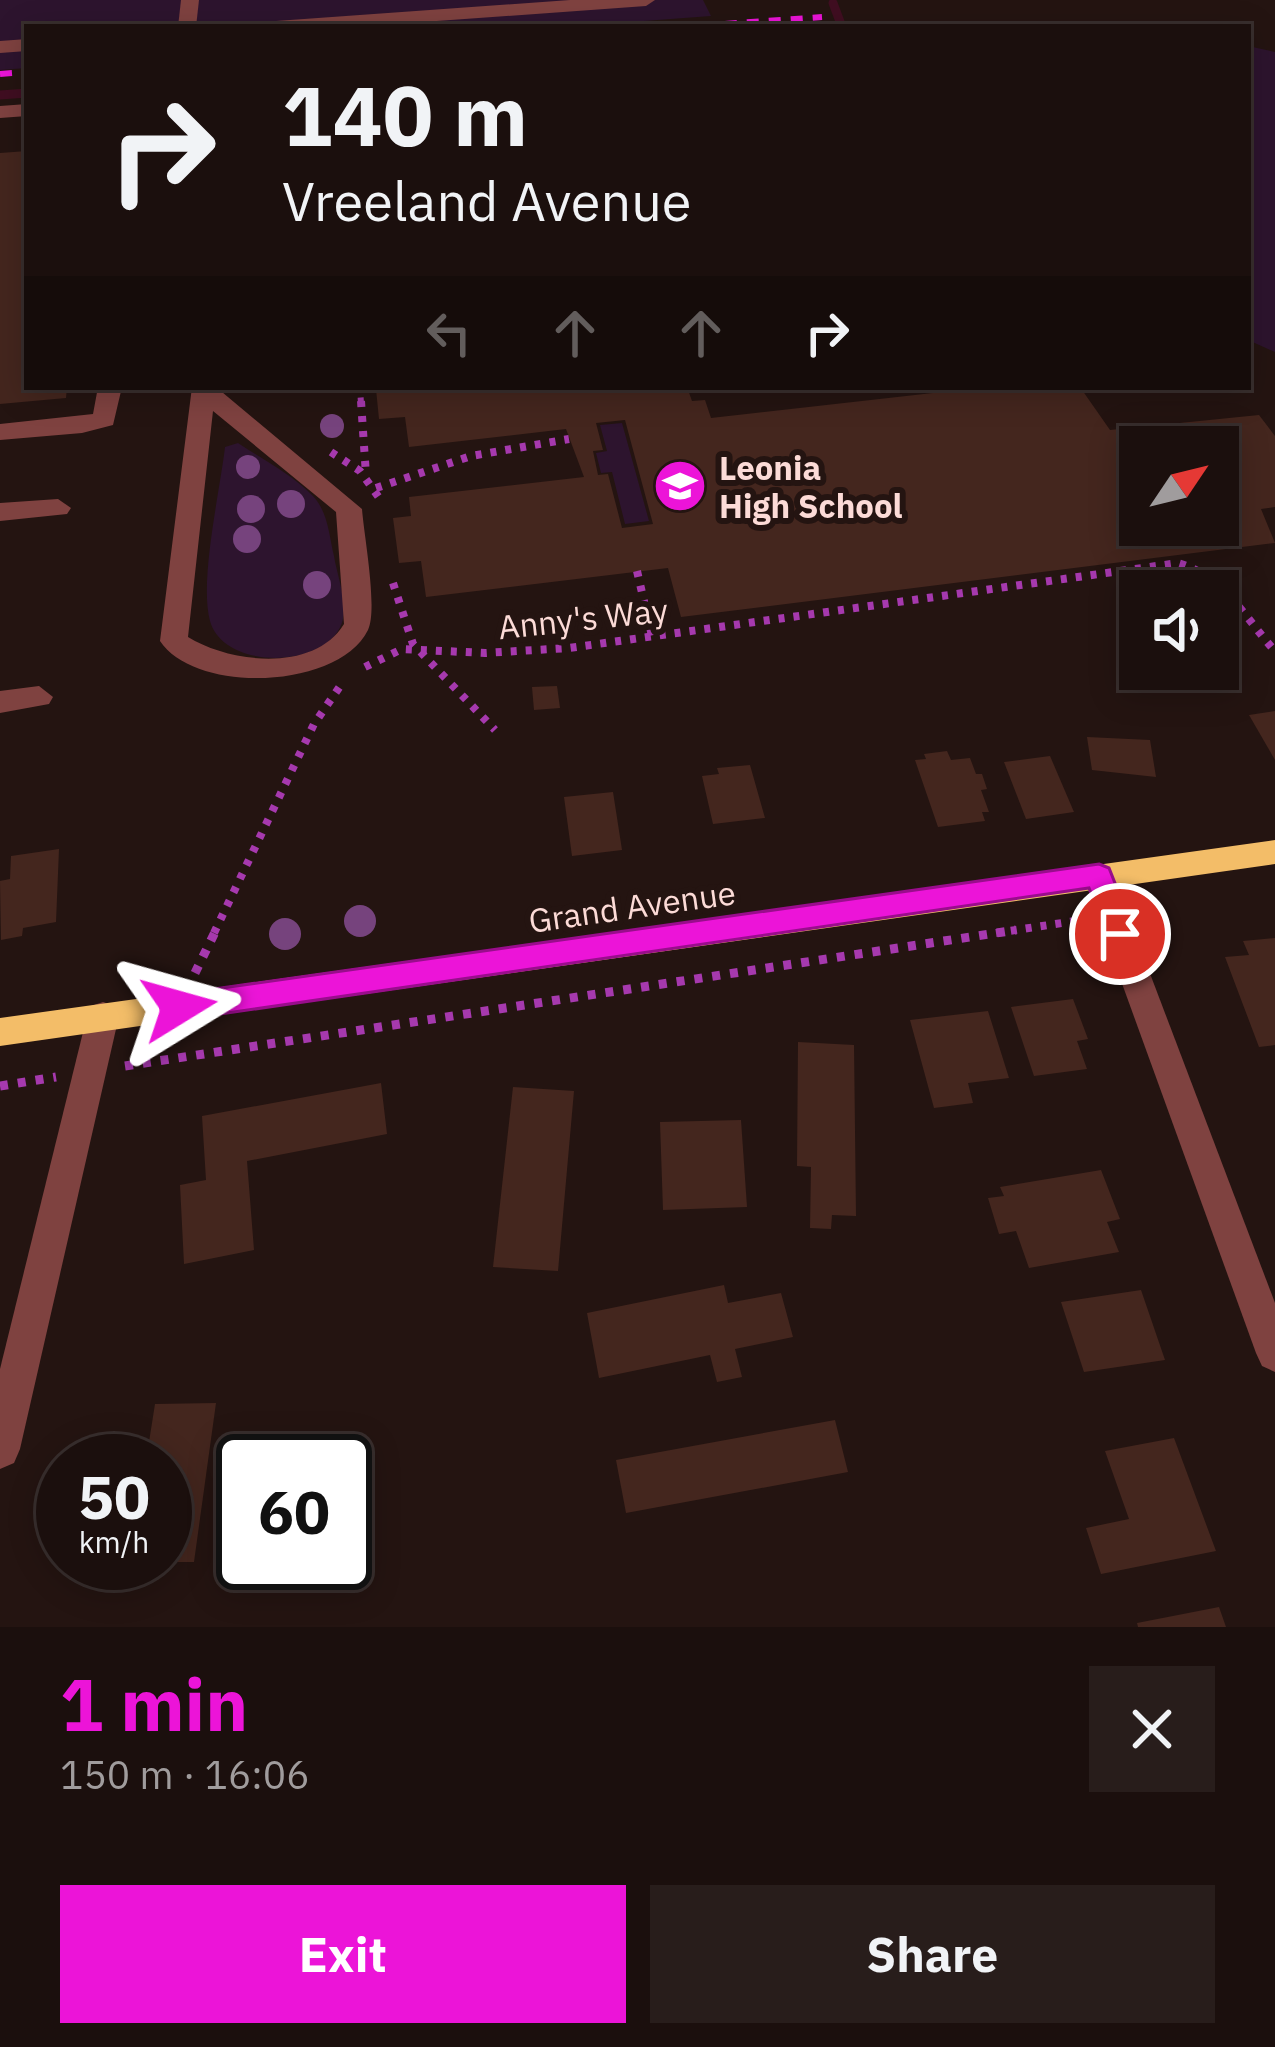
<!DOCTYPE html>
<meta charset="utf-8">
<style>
:root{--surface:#1b0f0d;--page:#281d1b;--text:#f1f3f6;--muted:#a09c9d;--line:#392f2e;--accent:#ec14d8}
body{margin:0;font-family:"IBM Plex Sans",sans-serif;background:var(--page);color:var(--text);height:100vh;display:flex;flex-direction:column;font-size:45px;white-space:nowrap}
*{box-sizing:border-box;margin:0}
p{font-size:39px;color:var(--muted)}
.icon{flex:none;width:66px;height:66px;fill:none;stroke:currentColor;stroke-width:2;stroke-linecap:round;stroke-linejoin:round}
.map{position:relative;height:1627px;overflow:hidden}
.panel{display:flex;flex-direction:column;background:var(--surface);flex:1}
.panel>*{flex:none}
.hud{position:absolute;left:24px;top:24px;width:1227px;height:366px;border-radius:0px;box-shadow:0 6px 30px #0003,0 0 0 3px var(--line);background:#1b0f0d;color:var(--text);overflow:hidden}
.needle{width:78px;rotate:55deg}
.buttons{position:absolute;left:1119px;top:426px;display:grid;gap:24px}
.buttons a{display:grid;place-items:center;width:120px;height:120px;border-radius:0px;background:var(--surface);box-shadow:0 6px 30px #0003,0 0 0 3px var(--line);font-size:60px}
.speed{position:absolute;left:36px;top:1434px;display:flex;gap:24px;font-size:60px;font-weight:700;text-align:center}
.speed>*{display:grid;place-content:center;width:156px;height:156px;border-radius:50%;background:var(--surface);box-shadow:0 6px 30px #0003,0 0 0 3px var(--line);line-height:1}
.speed small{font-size:30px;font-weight:400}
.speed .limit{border:6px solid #111;border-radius:18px;background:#fff;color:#111}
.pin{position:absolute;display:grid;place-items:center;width:102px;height:102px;color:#fff;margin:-51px;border:6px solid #fff;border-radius:50%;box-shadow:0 3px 12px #0007}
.me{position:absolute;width:132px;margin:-66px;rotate:82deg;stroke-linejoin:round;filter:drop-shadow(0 0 9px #0008)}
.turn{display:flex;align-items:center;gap:42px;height:252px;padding:0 60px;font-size:54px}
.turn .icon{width:156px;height:156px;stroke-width:2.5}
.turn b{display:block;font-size:84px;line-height:102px}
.lanes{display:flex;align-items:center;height:114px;padding:0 60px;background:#0003;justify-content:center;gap:60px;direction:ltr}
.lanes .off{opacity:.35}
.round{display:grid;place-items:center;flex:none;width:126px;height:126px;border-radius:0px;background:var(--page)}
.head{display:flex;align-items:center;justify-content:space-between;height:204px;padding:0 60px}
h1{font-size:72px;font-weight:800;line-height:90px;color:var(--accent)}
.cta{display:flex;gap:24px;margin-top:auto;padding:24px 60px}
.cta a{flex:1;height:138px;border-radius:0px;background:var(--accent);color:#fff;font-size:48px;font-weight:800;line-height:138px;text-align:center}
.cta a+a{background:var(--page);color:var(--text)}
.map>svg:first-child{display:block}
.green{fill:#2d142e}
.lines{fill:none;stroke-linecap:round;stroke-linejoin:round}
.stream{stroke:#400e21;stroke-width:9}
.building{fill:#44261e;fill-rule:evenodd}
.path-far2{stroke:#a639ae;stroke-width:6;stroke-dasharray:4.5 6;stroke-linecap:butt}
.path-far1{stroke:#a639ae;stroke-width:8;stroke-dasharray:6 9;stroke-linecap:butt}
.path{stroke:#a639ae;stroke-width:9;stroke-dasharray:8 10;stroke-linecap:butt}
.minor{fill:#7f4240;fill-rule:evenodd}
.major{fill:#f3bd68;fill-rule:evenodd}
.rail{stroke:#ec14d8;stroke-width:6;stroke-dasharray:12 10;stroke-linecap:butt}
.tree{fill:#76437d}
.route{fill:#ec14d8;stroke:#990d8c;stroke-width:3}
.labels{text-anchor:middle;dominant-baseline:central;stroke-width:12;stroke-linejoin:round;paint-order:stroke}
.poi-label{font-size:33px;font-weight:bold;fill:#fcdbd7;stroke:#241411;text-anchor:start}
.street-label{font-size:33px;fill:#fcdbd7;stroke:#241411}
</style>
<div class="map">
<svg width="1275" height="1627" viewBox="0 0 1275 1627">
<rect width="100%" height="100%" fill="#241411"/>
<g class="green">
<path d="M0,0h703l8,16 -147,11h-537v41l-27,2z"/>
<path d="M1248,46l27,6v300l-27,-12z"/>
<path d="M622,423l27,98 -24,3 -13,-52 -11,1 -5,-20 11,-2 -7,-26z"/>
<path d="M238,443c24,16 55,32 75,53 15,16 16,39 21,60 3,19 13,44 9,63 -11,50 -119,53 -133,2 -11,-40 10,-130 15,-174z"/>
</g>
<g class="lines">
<g class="stream">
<path d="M833,3l9,24"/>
<path d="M0,95l27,-2"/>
</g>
</g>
<g class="building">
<path d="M27,151v236h40l-1,11 -66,6v-251z"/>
<path d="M687,387l5,14 13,-1 6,18 275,-31h94l30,43 149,-15 16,21v71l-14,2 14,34 -594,74 -13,-49 -242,29 -5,-36 -22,2 -6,-45 18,-2 -2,-19 175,-20 -18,-48 -157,18 -4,-30 -26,2 -3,-30zM625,420l28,104 -31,4 -14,-54 -10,1 -5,-24 10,-1 -7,-27zM1140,447h78v78h-78z"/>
<path d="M557,686l3,22 -26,2 -2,-23z"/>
<path d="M1275,711v49l-26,-45z"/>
<path d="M1087,737l63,3 6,37 -64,-7z"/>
<path d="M947,751l4,9 19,-2 6,16h6l5,15 -6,1 8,22h-7l3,9 -47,6 -23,-67 11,-1 -2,-5z"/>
<path d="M1050,756l24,56 -48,7 -22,-57z"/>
<path d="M750,765l15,53 -52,6 -11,-48 17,-2 -2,-6z"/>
<path d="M613,792l9,58 -50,6 -8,-59z"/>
<path d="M59,849l-3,73 -33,6 -1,8 -21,4 -1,-59 10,-2 1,-23z"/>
<path d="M1275,938v107l-16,2 -34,-90 24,-2 -6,-14z"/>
<path d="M1073,999l15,40 -11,2 10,28 -53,7 -23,-69z"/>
<path d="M988,1011l21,67 -41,5 5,20 -39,5 -24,-88z"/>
<path d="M798,1042l56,3 2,171 -24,-1 -1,14 -21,-1 1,-61 -14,-1z"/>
<path d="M381,1083l6,51 -140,27 7,89 -70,14 -4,-79 26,-5 -4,-64z"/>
<path d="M513,1087l61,4 -16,180 -65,-4z"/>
<path d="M741,1120l6,87 -84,3 -3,-88z"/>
<path d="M1101,1170l19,49 -13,3 12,30 -90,16 -13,-37 -17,3 -11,-36 16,-2 -4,-9z"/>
<path d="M724,1285l4,18 53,-10 12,44 -58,12 7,28 -25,5 -7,-27 -111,23 -12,-65z"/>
<path d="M1141,1290l24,70 -81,12 -23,-70z"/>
<path d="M216,1403l-22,159h-29v-101h-19l9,-57z"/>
<path d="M835,1420l13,52 -222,41 -10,-53z"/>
<path d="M1174,1438l42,113 -115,23 -15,-46 43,-9 -24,-68z"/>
<path d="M1219,1607l7,20h-88l-1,-4z"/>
</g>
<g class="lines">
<path class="path-far2" d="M360,387l1,17"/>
<g class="path-far1">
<path d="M361,401l5,74"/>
<path d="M331,452l29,19 20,28"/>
<path d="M376,488l95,-32 98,-17"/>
<path d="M637,571l15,65"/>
<path d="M393,583l20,61 82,86"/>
<path d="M365,667l37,-18 83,4 84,-5 609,-85c46,13 67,55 97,88"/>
<path d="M214,933l100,-209 29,-42"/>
<path d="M996,933l86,-13"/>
</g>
<g class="path">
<path d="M195,973l21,-43"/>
<path d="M125,1066l891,-136"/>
<path d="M0,1086l56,-9"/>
</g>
<g class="minor">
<path d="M181,0h18l-3,27h-18z"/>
<path d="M570,0h85l-9,6 -293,21h-86l9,-6z"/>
<path d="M27,39v12l-27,2v-12z"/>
<path d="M27,104v12l-27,2v-12z"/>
<path d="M98,387h24l-9,38 -31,8 -82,7v-16l93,-10z"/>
<path d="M192,387h24l146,122c2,27 16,100 6,121 -29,59 -172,65 -208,11zM213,411l123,101 8,112c-30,49 -114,39 -156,13z"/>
<path d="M58,499l13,9 -4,6 -67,7v-18z"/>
<path d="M39,686l14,11 -4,7 -49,9v-22z"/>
<path d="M1098,863l11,4 4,9 162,427v69l-13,-6 -6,-13 -173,-477 4,-9z"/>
<path d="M103,1002l12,4 4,10 -99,433 -6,14 -14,6v-100l87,-353 4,-10z"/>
</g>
<path class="major" d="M1275,840v24l-1275,182v-28z"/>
<g class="rail">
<path d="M681,27l141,-10"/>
<path d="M0,74l27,-2"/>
</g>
</g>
<g class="tree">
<circle cx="332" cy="426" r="12"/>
<circle cx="248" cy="467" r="12"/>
<circle cx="291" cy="504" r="14"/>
<circle cx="251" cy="509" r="14"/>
<circle cx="247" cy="539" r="14"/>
<circle cx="317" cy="585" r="14"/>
<circle cx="360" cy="921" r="16"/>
<circle cx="285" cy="934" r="16"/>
</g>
<path class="route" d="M1099,864l10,4 26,66 -5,9h-20l-21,-55 -910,132 -10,-4 -5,-9 5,-9 10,-4z"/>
<defs>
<g id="school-disc" transform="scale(2.7)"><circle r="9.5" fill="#ec14d8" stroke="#241411"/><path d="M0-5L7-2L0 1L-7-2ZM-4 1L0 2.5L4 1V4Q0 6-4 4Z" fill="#fff"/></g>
</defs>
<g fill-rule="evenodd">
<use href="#school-disc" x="680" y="486"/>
</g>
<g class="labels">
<g class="poi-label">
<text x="719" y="467">Leonia<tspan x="719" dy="38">High School</tspan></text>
</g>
<g class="street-label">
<text transform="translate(583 618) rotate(-6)">Anny's Way</text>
<text transform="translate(632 906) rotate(-8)">Grand Avenue</text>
</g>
</g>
</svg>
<div class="buttons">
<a><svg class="needle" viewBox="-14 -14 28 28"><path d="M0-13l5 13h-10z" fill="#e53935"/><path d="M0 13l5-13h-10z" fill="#a09c9d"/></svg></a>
<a><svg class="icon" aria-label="sound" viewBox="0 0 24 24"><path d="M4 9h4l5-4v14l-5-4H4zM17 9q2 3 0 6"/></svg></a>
</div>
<div class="speed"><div>50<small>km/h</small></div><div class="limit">60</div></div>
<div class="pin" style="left:1120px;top:934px;background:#d93025"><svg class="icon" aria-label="arrive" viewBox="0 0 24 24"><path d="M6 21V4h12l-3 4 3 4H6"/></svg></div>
<svg class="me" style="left:179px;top:1007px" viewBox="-20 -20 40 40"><path d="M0-17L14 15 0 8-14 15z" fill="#ec14d8" stroke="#fff" stroke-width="4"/></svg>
<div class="hud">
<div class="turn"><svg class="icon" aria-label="right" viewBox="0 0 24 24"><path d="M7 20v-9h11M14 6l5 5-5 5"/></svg><div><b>140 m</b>Vreeland Avenue</div></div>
<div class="lanes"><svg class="icon off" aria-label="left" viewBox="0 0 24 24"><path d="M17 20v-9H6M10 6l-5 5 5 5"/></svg><svg class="icon off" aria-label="ahead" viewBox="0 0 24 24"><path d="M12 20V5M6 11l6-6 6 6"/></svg><svg class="icon off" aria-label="ahead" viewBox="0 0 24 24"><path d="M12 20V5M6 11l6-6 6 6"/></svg><svg class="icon" aria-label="right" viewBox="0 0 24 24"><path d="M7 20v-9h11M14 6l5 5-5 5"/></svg></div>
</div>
</div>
<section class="panel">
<div class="head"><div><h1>1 min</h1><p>150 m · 16:06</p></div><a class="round"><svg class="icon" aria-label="close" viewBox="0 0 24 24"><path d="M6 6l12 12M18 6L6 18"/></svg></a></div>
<div class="cta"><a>Exit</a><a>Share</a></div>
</section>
